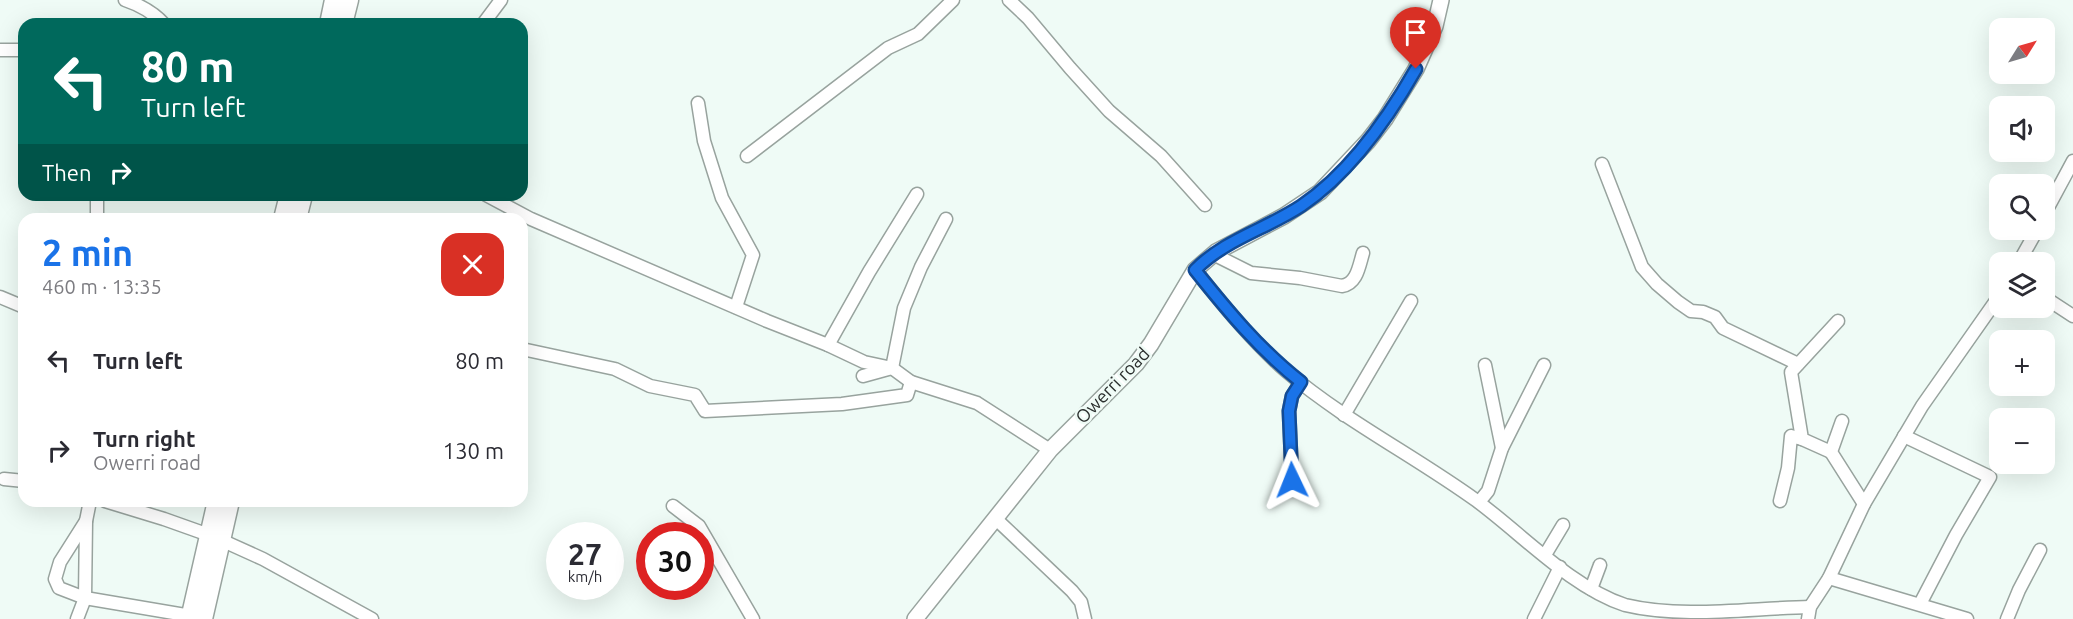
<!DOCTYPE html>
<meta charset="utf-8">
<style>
:root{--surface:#fff;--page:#f2f2f3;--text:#2b2b33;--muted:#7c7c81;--accent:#1a73e8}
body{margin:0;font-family:Ubuntu,sans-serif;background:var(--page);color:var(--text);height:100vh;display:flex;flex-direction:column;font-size:22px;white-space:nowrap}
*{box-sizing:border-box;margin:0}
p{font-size:20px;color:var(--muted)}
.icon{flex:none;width:33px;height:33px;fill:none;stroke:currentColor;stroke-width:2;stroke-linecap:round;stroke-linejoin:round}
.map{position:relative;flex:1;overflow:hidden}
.sheet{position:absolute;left:18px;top:213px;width:510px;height:294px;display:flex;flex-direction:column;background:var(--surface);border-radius:18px;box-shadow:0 6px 24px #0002}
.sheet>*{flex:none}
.top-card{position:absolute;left:18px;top:18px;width:510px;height:183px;border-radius:18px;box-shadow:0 6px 24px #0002;background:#00695c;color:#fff;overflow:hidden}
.needle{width:39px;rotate:53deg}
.buttons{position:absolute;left:1989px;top:18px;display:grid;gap:12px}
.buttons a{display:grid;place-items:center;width:66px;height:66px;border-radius:12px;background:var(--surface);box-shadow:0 6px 24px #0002;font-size:30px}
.speed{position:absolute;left:546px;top:522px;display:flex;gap:12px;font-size:30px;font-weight:700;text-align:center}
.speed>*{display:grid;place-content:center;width:78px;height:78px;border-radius:50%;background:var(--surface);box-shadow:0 6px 24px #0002;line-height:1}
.speed small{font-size:15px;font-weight:400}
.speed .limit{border:9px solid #d22;background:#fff;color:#111}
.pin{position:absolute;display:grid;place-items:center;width:51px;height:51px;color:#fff;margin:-62px -26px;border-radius:50% 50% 50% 0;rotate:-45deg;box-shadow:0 0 6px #0007}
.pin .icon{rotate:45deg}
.me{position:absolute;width:66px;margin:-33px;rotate:358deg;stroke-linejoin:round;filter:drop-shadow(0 0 4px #0008)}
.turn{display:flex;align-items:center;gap:21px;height:126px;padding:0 24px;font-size:27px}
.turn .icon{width:78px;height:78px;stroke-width:2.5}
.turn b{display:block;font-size:42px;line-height:51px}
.then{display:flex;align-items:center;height:57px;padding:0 24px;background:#0003;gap:12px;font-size:22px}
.round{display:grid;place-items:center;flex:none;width:63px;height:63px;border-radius:18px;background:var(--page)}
.headline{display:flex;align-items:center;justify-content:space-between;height:102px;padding:0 24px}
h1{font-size:36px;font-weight:600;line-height:45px;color:var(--accent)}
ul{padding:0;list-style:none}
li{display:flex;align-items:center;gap:18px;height:90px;padding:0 24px}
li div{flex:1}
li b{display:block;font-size:22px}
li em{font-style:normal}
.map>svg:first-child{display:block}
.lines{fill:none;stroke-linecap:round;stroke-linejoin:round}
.minor-casing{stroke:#98a39e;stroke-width:15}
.major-casing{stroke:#98a39e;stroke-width:18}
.highway-casing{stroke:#98a39e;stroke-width:21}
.minor{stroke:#fff;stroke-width:12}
.major{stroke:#fff;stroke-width:15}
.highway{stroke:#fff;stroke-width:18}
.route-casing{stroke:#114b97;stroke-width:15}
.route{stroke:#1a73e8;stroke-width:10}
.labels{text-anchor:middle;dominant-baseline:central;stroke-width:5;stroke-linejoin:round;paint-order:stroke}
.street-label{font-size:18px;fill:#2a2e2d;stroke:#effbf6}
</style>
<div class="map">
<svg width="2073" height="619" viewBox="0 0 2073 619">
<rect width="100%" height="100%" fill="#effbf6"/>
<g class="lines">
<g class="minor-casing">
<g id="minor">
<path d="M125,0c15,5 28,12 39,24"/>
<path d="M1009,0l19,18 42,50 39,43 52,45 44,49"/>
<path d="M483,24l18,-24"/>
<path d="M0,50h24"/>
<path d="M698,103l6,38 18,57 31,57 -17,52"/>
<path d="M747,156l141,-108 30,-14 35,-34"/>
<path d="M1602,164l40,103 15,17 21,18 13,9 12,1 12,5 8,11 75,36"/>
<path d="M97,195v24"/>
<path d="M486,195l45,24 236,102 61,24 36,17 28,6 19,14 66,21 73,47"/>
<path d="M2044,215l29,-54"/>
<path d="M1213,254l38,19 49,5 42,8c15,-2 17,-20 21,-33"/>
<path d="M2019,262l18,-32"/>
<path d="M1195,270c28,35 57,71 91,101 59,50 129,85 191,130 46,34 94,86 148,104 59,14 125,3 185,2"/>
<path d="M0,297l24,10"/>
<path d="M2044,297l29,19"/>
<path d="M828,345l41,-73 48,-78"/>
<path d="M522,349l93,20 35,17 45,9 10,16 137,-7 65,-9 4,-13"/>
<path d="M1485,365l17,83"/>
<path d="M863,376l29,-8 12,-60 17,-41 25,-48"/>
<path d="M1344,415l67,-114"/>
<path d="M1842,421l-11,31 33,52"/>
<path d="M1904,436l86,41 -34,58 -36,69"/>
<path d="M1831,452l-29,-13 -11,-67 47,-51"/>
<path d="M4,479l20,2"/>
<path d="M1292,480l-3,-69 3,-15 9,-14"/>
<path d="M105,501l59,18 45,16"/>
<path d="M1780,501l8,-33 3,-32 11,3"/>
<path d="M1479,502l9,-11 14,-43 42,-83"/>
<path d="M673,506l26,20 54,93"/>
<path d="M996,519l76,72 9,11 4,17"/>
<path d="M86,521l-26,41 -5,17 4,9 26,10 106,18"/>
<path d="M221,540l42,19 109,60"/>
<path d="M1545,555l18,-30"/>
<path d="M1829,578l138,41"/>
<path d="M1591,589l9,-24"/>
<path d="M77,619l8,-21 1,-77 4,-20"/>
<path d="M1534,619l26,-52"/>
<path d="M1808,619l2,-12 19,-29 35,-74 58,-98 78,-111"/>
<path d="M2007,619l12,-29 21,-40"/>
</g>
</g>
<g class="major-casing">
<path id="major" d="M915,619l135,-169 86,-86 15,-20 44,-74 21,-18 68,-36 36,-24 48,-51 17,-22 31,-50 19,-43 6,-26"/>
</g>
<g class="highway-casing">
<g id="highway">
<path d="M329,24l5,-24"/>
<path d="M343,24l6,-24"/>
<path d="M283,219l6,-24"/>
<path d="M297,219l6,-24"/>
<path d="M190,619l27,-118"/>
<path d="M203,619l27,-118"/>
</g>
</g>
<use href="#minor" class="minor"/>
<use href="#major" class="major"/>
<use href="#highway" class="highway"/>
</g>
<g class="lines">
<g class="route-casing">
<path id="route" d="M1292,480l-3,-69 3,-15 9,-14c-41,-32 -74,-72 -106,-112 29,-30 71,-41 106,-64 49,-33 86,-86 115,-137"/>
</g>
<use href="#route" class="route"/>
</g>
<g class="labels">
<g class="street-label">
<text transform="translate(1112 385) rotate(-46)">Owerri road</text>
</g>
</g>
</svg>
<div class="buttons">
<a><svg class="needle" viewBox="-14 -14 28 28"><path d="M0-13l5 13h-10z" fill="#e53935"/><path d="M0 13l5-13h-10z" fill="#7c7c81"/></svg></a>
<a><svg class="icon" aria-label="sound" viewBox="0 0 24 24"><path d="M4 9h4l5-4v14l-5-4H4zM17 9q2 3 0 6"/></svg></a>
<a><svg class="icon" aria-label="search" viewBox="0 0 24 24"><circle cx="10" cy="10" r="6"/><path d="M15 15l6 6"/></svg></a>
<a><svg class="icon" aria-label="layers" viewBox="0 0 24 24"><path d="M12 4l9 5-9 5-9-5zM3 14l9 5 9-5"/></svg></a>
<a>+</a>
<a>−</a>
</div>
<div class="speed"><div>27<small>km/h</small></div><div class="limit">30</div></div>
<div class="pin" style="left:1416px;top:69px;background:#d93025"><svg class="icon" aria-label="arrive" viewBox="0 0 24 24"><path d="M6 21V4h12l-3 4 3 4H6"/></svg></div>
<svg class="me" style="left:1292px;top:480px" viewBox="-20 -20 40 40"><path d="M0-17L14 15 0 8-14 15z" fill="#1a73e8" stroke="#fff" stroke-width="4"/></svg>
<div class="top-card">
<div class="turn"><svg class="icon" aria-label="left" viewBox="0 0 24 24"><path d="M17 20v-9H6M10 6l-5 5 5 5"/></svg><div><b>80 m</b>Turn left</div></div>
<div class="then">Then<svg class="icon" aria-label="right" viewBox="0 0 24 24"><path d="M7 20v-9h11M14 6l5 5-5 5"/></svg></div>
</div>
<section class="sheet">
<div class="headline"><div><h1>2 min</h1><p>460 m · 13:35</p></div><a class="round" style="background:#d93025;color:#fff"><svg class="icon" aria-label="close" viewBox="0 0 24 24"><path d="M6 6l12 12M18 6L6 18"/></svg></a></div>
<ul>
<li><svg class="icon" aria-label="left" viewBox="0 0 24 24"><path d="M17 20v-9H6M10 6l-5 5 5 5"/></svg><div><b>Turn left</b></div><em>80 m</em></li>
<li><svg class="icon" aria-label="right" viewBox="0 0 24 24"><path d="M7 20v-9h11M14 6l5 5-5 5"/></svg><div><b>Turn right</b><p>Owerri road</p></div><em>130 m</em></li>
</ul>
</section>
</div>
